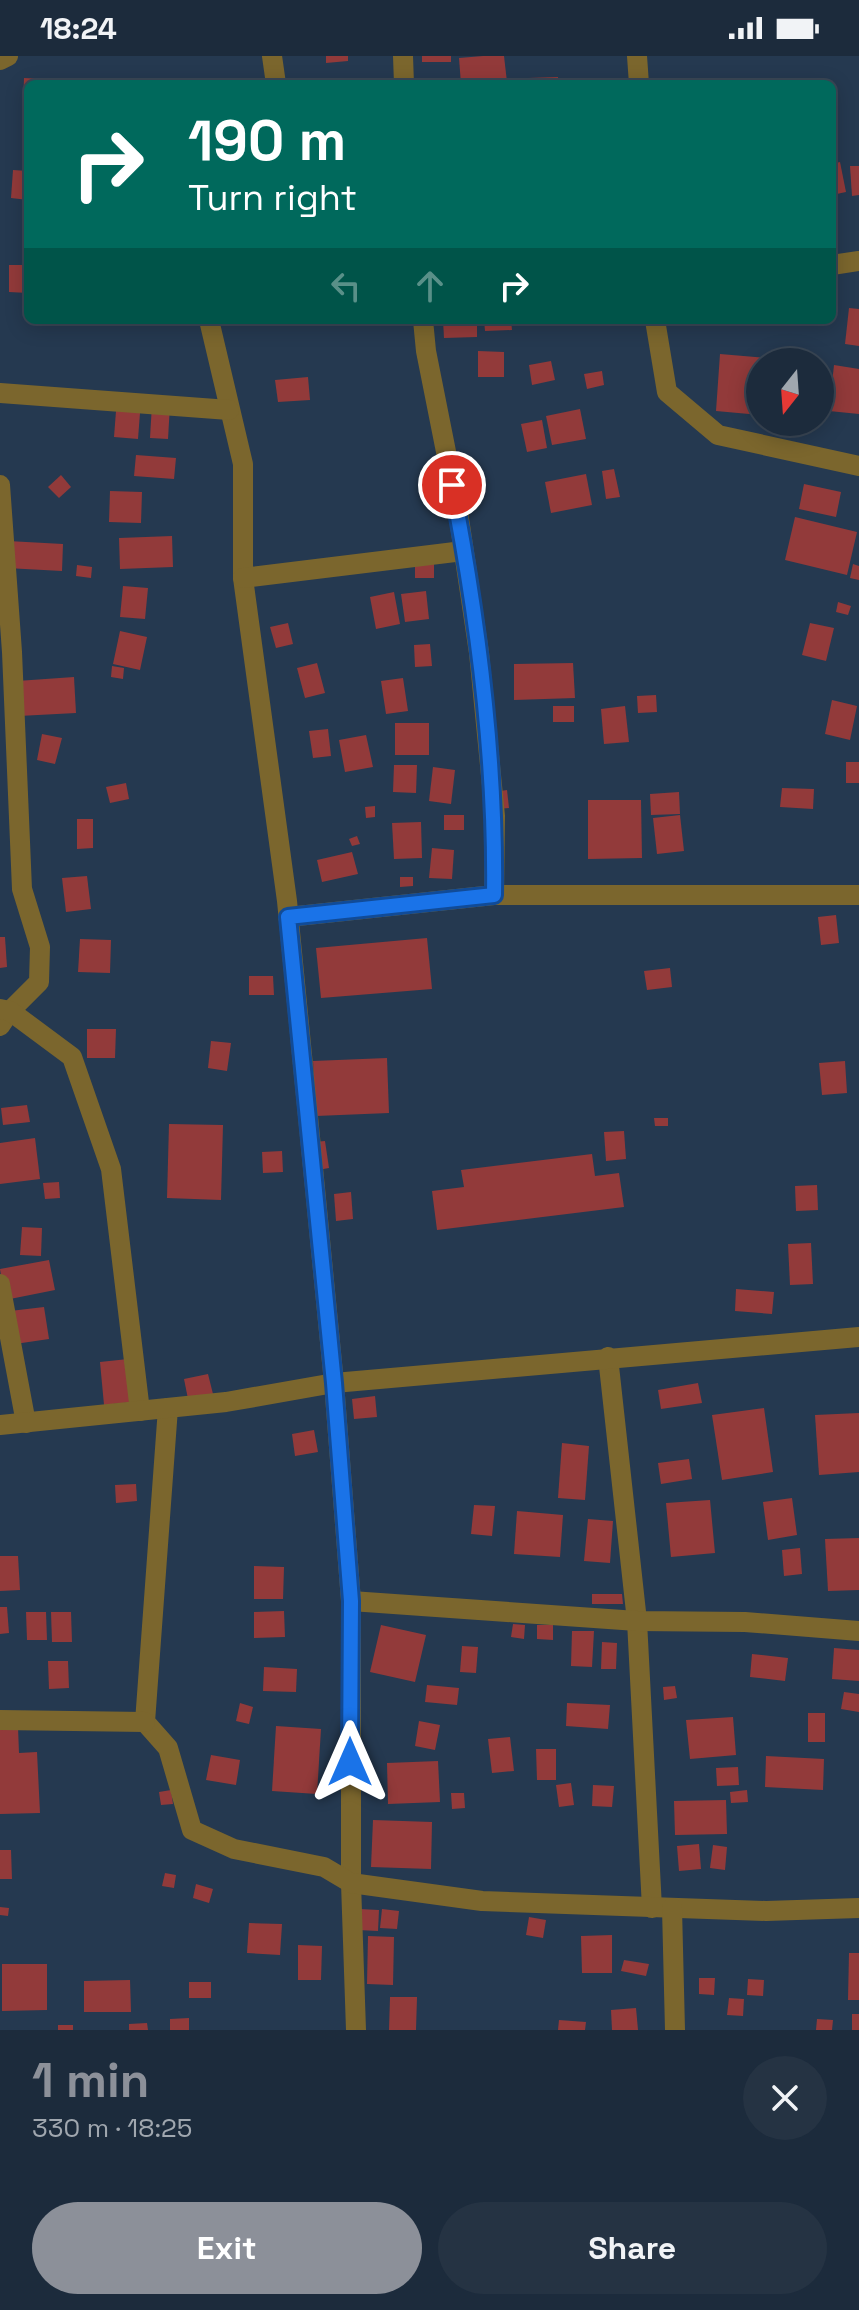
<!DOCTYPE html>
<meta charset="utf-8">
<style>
:root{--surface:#1c2b3c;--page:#253343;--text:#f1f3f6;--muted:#a0a7af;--line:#3a4756;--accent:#8c9099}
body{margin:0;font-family:"Space Grotesk",sans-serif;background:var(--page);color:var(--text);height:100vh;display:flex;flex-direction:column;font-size:30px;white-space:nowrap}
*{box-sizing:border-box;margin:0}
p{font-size:26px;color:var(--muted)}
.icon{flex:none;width:44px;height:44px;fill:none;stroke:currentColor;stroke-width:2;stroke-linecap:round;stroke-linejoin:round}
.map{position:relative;height:1974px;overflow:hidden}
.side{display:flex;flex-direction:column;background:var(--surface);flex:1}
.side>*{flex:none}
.banner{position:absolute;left:24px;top:24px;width:812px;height:244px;border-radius:12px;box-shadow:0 4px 20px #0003,0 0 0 2px var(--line);background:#00695c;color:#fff;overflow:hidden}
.needle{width:52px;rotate:197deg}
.controls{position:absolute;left:746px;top:292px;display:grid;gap:16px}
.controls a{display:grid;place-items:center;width:88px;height:88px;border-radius:50%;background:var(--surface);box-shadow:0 4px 20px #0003,0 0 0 2px var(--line);font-size:40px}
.pin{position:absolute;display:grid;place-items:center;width:68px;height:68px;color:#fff;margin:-34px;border:4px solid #fff;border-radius:50%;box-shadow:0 2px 8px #0007}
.me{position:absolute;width:88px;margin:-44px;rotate:0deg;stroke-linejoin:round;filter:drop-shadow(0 0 6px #0008)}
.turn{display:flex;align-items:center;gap:28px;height:168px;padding:0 32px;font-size:36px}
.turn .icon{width:104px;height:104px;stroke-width:2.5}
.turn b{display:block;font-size:56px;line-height:68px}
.lanes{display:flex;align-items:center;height:76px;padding:0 32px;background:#0003;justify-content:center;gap:40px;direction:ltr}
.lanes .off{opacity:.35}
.round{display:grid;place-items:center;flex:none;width:84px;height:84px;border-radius:42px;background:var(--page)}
.summary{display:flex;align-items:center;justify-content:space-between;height:136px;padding:0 32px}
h1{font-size:48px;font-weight:700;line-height:60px;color:var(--accent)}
.cta{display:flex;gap:16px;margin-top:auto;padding:16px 32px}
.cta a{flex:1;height:92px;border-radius:48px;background:var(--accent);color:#fff;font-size:32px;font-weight:700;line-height:92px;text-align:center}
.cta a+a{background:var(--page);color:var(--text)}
.status{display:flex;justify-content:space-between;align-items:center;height:56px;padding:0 40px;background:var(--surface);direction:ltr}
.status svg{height:22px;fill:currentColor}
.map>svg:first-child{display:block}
.building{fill:#923a3a}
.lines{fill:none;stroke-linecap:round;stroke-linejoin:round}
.street{stroke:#7b662d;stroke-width:20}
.route-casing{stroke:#114b97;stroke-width:20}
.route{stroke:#1a73e8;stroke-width:14}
</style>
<div class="status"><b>18:24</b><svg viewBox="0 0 49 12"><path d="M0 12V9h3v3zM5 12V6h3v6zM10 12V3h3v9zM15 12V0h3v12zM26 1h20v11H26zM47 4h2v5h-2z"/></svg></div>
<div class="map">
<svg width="859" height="1974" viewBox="0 0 859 1974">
<rect width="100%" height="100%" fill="#253950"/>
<g class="building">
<path d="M326,0h22v5l-22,2z"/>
<rect x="422" y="0" width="29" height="6"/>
<path d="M483,0h21l3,26 -46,2 -2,-26z"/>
<path d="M558,21v7h-30v-6z"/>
<path d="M24,22l39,2v4h-35v26l-5,-1z"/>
<path d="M840,106l6,30 -14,3v-31z"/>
<path d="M850,110h9v29l-7,1z"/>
<path d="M13,114l15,1v29l-17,-2z"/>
<path d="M9,209h19v28l-19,-1z"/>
<path d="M849,252l10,1v37l-14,-2z"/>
<path d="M443,264h34v17l-33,1z"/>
<path d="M484,264h27l1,10 -27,1z"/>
<path d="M478,295l26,1v25h-26z"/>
<path d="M720,298l72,6 -1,2h-31v53l-44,-4z"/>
<path d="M551,305l4,19 -23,5 -3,-20z"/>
<path d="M834,309l25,4v45l-30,-3z"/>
<path d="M602,315l2,14 -17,4 -3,-15z"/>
<path d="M308,321l2,23 -32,2 -3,-22z"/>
<path d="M117,342l24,2 -3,39 -24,-2z"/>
<path d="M152,348l18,1 -2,34 -18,-1z"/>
<path d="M580,353l6,30 -34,6 -6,-29z"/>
<path d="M542,364l5,28 -20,4 -6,-28z"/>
<path d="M136,399l40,3 -2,21 -40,-3z"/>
<path d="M614,413l6,28 -14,2 -4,-28z"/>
<path d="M586,418l6,31 -41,8 -6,-31z"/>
<path d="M61,419l10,12 -12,11 -11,-11z"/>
<path d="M804,428l37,8 -5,25 -37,-8z"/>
<path d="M110,435l32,1 -1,31 -32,-1z"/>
<path d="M795,461l62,15 -10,43 -62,-15z"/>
<path d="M172,480l1,31 -53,2 -1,-31z"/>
<path d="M8,485l55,3 -1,27 -56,-3z"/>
<rect x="415" y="504" width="19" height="18"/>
<path d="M853,508l6,2v14l-9,-2z"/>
<path d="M77,509l15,2 -1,11 -15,-2z"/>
<path d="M123,530l25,2 -3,31 -25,-2z"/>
<path d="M426,535l3,28 -24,3 -4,-28z"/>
<path d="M394,536l6,32 -24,5 -6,-32z"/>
<path d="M838,546l13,4 -3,9 -12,-3z"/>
<path d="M288,567l5,21 -17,4 -6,-21z"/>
<path d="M810,567l24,5 -8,33 -24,-6z"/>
<path d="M120,575l27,6 -7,33 -27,-6z"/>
<path d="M430,588l2,22 -17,1 -1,-22z"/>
<path d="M317,607l8,30 -20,5 -8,-30z"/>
<path d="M573,607l2,35 -61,2v-36z"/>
<path d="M112,610l12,2 -1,11 -12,-2z"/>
<path d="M74,621l2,36 -57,3 -2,-35z"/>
<path d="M403,622l5,33 -22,3 -5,-33z"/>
<path d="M656,639l1,17 -19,1 -1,-17z"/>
<path d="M832,644l25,6 -7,34 -25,-6z"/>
<rect x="553" y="650" width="21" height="16"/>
<path d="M625,650l4,36 -25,2 -3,-35z"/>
<rect x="395" y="667" width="34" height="32"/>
<path d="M328,673l3,27 -18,2 -4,-27z"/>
<path d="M42,678l20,4 -7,26 -18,-4z"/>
<path d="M366,679l7,32 -28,5 -6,-32z"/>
<rect x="846" y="706" width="13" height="21"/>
<path d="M394,709h23l-1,28 -23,-1z"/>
<path d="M433,711l22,3 -4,34 -22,-3z"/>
<path d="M126,727l3,16 -19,4 -4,-16z"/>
<path d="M782,732l32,1 -1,20 -33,-2z"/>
<path d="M507,734l2,18 -12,1 -3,-17z"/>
<path d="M679,736l1,22 -29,1 -1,-21z"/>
<path d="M588,744h53l1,58 -54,1z"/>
<path d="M375,750v11l-9,1 -1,-11z"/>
<rect x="444" y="759" width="20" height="15"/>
<path d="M680,759l4,36 -27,3 -4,-36z"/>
<path d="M77,763h16v29l-16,1z"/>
<path d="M421,766l1,36 -28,1 -2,-36z"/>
<path d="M357,780l3,8 -8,2 -3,-7z"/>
<path d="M432,792l22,2 -2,29 -23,-1z"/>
<path d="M352,796l6,22 -36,8 -5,-22z"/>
<path d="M87,820l4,33 -25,3 -4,-34z"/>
<path d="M400,821h13v9l-13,1z"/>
<path d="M836,859l3,28 -18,2 -3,-28z"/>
<path d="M0,881h5l2,30 -7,1z"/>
<path d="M427,882l5,51 -111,9 -5,-50z"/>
<path d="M80,883l31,1 -1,33 -32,-1z"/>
<path d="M670,912l2,19 -25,3 -3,-19z"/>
<path d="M249,920h24l1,19h-25z"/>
<path d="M87,973h29l-1,29h-28z"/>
<path d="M211,985l20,2 -4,28 -19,-3z"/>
<path d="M387,1002l2,55 -73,3 -3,-55z"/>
<path d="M845,1005l2,32 -25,2 -3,-32z"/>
<path d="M27,1049l3,17 -27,3 -2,-17z"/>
<path d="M654,1062h14v8h-13z"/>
<path d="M169,1068l54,1 -2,75 -54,-2z"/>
<path d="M624,1075l2,28 -20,2 -2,-29z"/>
<path d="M35,1082l5,41 -40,5v-41z"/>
<path d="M325,1085l4,27 -11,2 -4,-28z"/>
<path d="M282,1095l1,21 -20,1 -1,-21z"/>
<path d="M592,1098l3,22 24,-3 5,34 -187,23 -5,-39 32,-4 -3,-17z"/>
<path d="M59,1126l1,16 -15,1 -2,-16z"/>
<path d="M817,1129l1,25 -22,1 -1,-25z"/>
<path d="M351,1136l2,27 -17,2 -2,-27z"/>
<path d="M22,1171l20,1 -1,28 -21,-1z"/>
<path d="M811,1187l2,41 -23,1 -2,-41z"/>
<path d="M49,1204l6,30 -50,10 -5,-31z"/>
<path d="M736,1233l38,3 -2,22 -37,-3z"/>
<path d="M44,1251l5,32 -34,5 -5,-33z"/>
<path d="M128,1303l4,43 -28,3 -4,-43z"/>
<path d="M208,1318l5,20 -25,5 -4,-20z"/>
<path d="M698,1327l4,20 -41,6 -3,-19z"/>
<path d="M375,1340l2,21 -23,2 -2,-20z"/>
<path d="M764,1352l9,64 -51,8 -10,-65z"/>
<path d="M859,1357v59l-40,3 -4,-60z"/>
<path d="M314,1374l4,22 -23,4 -3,-22z"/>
<path d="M562,1387l27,3 -4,54 -27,-2z"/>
<path d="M689,1403l3,20 -31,5 -3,-21z"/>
<path d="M136,1428l1,17 -21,2 -1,-18z"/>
<path d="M792,1442l5,37 -29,5 -5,-38z"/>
<path d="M710,1444l5,53 -44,4 -5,-54z"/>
<path d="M474,1449l21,1 -3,30 -21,-2z"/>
<path d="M517,1455l46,4 -3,42 -46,-3z"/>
<path d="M588,1463l25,2 -3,42 -26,-2z"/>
<path d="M859,1482v52l-31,1 -3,-52z"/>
<path d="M800,1492l2,26 -18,2 -2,-26z"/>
<path d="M0,1500h18l2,34 -20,1z"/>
<path d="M254,1510l30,1 -1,32h-29z"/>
<path d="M592,1538h30l1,10h-31z"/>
<path d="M0,1551h7l2,26 -9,1z"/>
<path d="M284,1555l1,26 -31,1v-26z"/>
<path d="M26,1556h20l1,28h-20z"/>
<path d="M51,1556h20l1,30h-20z"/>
<path d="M513,1568l12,1 -1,14 -13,-2z"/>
<path d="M381,1569l45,10 -11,47 -45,-10z"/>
<path d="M537,1569h16v15l-16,-1z"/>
<path d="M572,1575h22l-2,36 -21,-1z"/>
<path d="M602,1586l15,1 -1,26h-15z"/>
<path d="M462,1590l16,1 -2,26 -16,-1z"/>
<path d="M834,1592l25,2v31l-27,-2z"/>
<path d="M752,1598l36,4 -3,23 -35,-4z"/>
<path d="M48,1605h20l1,27 -20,1z"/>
<path d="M264,1611l33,2 -1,23 -33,-1z"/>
<path d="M427,1629l32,3 -2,17 -32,-3z"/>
<path d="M675,1630l2,12 -13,2 -1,-13z"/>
<path d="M844,1636l15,2v18l-18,-3z"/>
<path d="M240,1647l13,4 -4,17 -13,-3z"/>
<path d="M567,1647l43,2 -2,24 -42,-3z"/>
<rect x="808" y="1657" width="17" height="29"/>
<path d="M733,1661l3,38 -46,4 -4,-39z"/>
<path d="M419,1665l21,4 -5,25 -20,-4z"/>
<path d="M276,1670l45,3 -4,65 -45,-3z"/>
<path d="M0,1671h18l1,26 18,-1 3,61 -40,1z"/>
<path d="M510,1681l4,34 -22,2 -4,-34z"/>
<path d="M536,1693h20v31h-19z"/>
<path d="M211,1699l29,5 -4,25 -30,-5z"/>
<path d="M766,1700l58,3 -1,31 -58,-3z"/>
<path d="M438,1705l2,41 -52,2 -1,-41z"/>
<path d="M738,1711l1,18 -22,1 -1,-18z"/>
<path d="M571,1727l3,22 -15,2 -3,-22z"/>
<path d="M593,1729l21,1 -2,21 -20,-1z"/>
<path d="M171,1734l2,14 -12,1 -2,-13z"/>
<path d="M747,1734l1,12 -17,1 -1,-11z"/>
<path d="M451,1737h13l1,15 -13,1z"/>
<path d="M726,1744l1,34 -52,1 -1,-34z"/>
<path d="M373,1764l59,2 -1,47 -60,-2z"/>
<path d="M699,1788l2,25 -22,2 -2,-25z"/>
<path d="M713,1789l14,2 -2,23 -15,-2z"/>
<path d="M0,1794h11l1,29h-12z"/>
<path d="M165,1817l11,2 -2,13 -12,-2z"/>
<path d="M196,1828l17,5 -4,14 -16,-5z"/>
<path d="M0,1851l9,1 -1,8 -8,-1z"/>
<path d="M359,1853l20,1 -1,21 -20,-1z"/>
<path d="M382,1853l17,2 -2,18 -17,-1z"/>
<path d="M529,1861l17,3 -3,18 -17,-3z"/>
<path d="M249,1867l33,1 -2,31 -33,-2z"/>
<path d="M612,1879v38h-30l-1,-37z"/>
<path d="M368,1880l26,1 -1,48 -26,-1z"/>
<path d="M298,1889l24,1 -1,34h-23z"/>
<path d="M849,1897h10v47h-11z"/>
<path d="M624,1904l25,4 -3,12 -25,-5z"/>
<path d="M2,1908h45v46l-45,1z"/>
<path d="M699,1922h16l-1,17 -15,-1z"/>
<path d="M748,1923l16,1 -1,16 -16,-1z"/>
<path d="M130,1924l1,32h-47v-31z"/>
<rect x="189" y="1926" width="22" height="16"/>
<path d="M390,1941h27l-1,33h-27z"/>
<path d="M729,1942l15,1 -1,17 -16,-1z"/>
<path d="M636,1952l2,22h-26l-1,-20z"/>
<rect x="852" y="1958" width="7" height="16"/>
<path d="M189,1962v12h-19v-11z"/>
<path d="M817,1963l16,1 -1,10h-16z"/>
<path d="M559,1964l27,2 -1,8h-27z"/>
<path d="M147,1967l1,7h-19v-6z"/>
<rect x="58" y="1969" width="15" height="5"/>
</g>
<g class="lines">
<g class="street">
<path d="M272,0l4,28"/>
<path d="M403,0l1,28"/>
<path d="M637,0l2,28"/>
<path d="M0,4l8,-4"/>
<path d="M832,209l27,-4"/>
<path d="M209,264l34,144v114l44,323 47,482 17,218v282l5,147"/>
<path d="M423,264l3,31 32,161 21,141 16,163 -1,79"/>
<path d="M655,264l12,72 51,43 141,31"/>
<path d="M0,337l229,17"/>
<path d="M0,429l12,167 10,237 18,58 -1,35 -29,29 -10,15"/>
<path d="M243,522l220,-27"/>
<path d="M288,861l206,-22h365"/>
<path d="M0,953l10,2 62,46 39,112 29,242"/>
<path d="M0,1228l26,139"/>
<path d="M608,1301l29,264 15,287"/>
<path d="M168,1352l-23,314 23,26 24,82 42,19 90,18 27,16 131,18 284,10 93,-3"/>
<path d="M0,1369l226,-23 108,-19 525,-46"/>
<path d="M351,1545l286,20 108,1 114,9"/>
<path d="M0,1664l145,2"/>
<path d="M672,1852l3,122"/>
</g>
</g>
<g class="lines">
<g class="route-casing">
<path id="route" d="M350,1706l1,-161 -17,-218 -46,-466 206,-22c2,-137 -16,-276 -42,-410"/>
</g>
<use href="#route" class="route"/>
</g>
</svg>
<div class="controls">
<a><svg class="needle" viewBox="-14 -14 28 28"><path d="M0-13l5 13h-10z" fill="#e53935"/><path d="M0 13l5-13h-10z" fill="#a0a7af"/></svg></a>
</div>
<div class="pin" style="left:452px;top:429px;background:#d93025"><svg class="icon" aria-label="arrive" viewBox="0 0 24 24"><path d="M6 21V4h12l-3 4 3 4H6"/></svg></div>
<svg class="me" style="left:350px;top:1706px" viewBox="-20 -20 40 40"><path d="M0-17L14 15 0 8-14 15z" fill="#1a73e8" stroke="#fff" stroke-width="4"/></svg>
<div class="banner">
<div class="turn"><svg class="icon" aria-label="right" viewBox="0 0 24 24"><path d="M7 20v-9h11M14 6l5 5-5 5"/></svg><div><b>190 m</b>Turn right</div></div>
<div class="lanes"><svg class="icon off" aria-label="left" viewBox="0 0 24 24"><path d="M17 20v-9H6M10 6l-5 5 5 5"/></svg><svg class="icon off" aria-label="ahead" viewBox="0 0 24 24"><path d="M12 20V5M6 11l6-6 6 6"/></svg><svg class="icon" aria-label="right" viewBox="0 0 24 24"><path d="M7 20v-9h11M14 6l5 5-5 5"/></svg></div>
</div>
</div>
<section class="side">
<div class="summary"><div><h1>1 min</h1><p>330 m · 18:25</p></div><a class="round"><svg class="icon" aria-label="close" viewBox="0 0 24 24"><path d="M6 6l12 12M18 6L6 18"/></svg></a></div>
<div class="cta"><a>Exit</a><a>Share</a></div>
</section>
